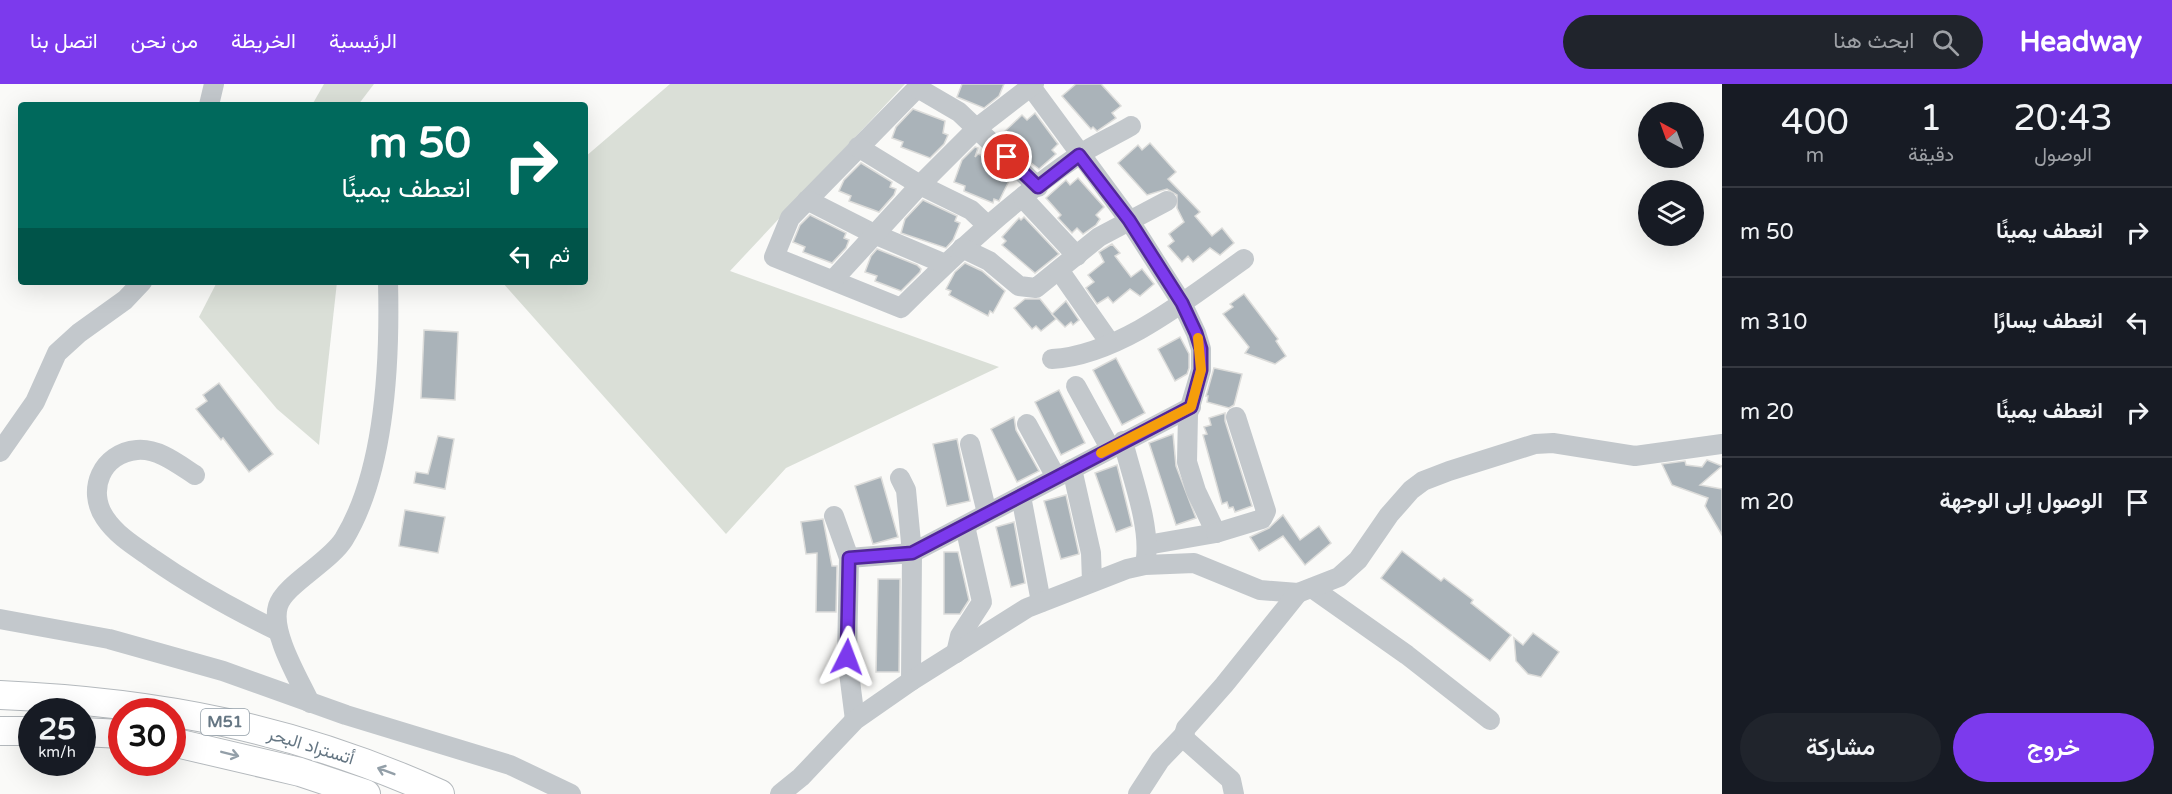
<!DOCTYPE html>
<html lang="ar">
<meta charset="utf-8">
<style>
:root{--surface:#171b24;--page:#20242c;--text:#f1f3f6;--muted:#9ea1a6;--line:#363941;--accent:#7c3aed}
body{margin:0;font-family:"Varela Round",Vazirmatn,sans-serif;background:var(--page);color:var(--text);direction:rtl;height:100vh;display:flex;flex-direction:column;font-size:22px;white-space:nowrap}
*{box-sizing:border-box;margin:0}
p{font-size:20px;color:var(--muted)}
.icon{flex:none;width:33px;height:33px;fill:none;stroke:currentColor;stroke-width:2;stroke-linecap:round;stroke-linejoin:round}
.map{position:relative;flex:1;overflow:hidden;direction:ltr}
.sheet{display:flex;flex-direction:column;background:var(--surface);width:450px}
.sheet>*{flex:none}
.guide{position:absolute;left:18px;top:18px;width:570px;height:183px;border-radius:6px;box-shadow:0 6px 24px #0002;direction:rtl;background:#00695c;color:#fff;overflow:hidden}
.needle{width:39px;rotate:319deg}
.fabs{position:absolute;left:1638px;top:18px;display:grid;gap:12px}
.fabs a{display:grid;place-items:center;width:66px;height:66px;border-radius:50%;background:var(--surface);box-shadow:0 6px 24px #0002;font-size:30px}
.speed{position:absolute;left:18px;top:614px;display:flex;gap:12px;font-size:30px;font-weight:700;text-align:center}
.speed>*{display:grid;place-content:center;width:78px;height:78px;border-radius:50%;background:var(--surface);box-shadow:0 6px 24px #0002;line-height:1}
.speed small{font-size:15px;font-weight:400}
.speed .limit{border:9px solid #d22;background:#fff;color:#111}
.pin{position:absolute;display:grid;place-items:center;width:51px;height:51px;color:#fff;margin:-26px;border:3px solid #fff;border-radius:50%;box-shadow:0 2px 6px #0007}
.me{position:absolute;width:66px;margin:-33px;rotate:3deg;stroke-linejoin:round;filter:drop-shadow(0 0 4px #0008)}
.turn{display:flex;align-items:center;gap:21px;height:126px;padding:0 18px;font-size:27px}
.turn .icon{width:78px;height:78px;stroke-width:2.5}
.turn b{display:block;font-size:42px;line-height:51px}
.then{display:flex;align-items:center;height:57px;padding:0 18px;background:#0003;gap:12px;font-size:22px}
.eta{display:flex;justify-content:space-evenly;align-items:center;height:102px;text-align:center}
.eta b{font-size:36px;font-weight:600;line-height:42px}
.primary-button{display:flex;gap:12px;margin-top:auto;padding:12px 18px}
.primary-button a{flex:1;height:69px;border-radius:36px;background:var(--accent);color:#fff;font-size:24px;font-weight:600;line-height:69px;text-align:center}
.primary-button a+a{background:var(--page);color:var(--text)}
ul{padding:0;list-style:none}
li{display:flex;align-items:center;gap:18px;height:90px;padding:0 18px;border-top:2px solid var(--line)}
li div{flex:1}
li b{display:block;font-size:22px}
li em{font-style:normal}
header{display:flex;align-items:center;gap:36px;box-sizing:border-box;height:84px;padding:0 30px;background:var(--accent);color:#fff}
header strong{font-size:28px}
nav{display:flex;gap:33px;margin-inline-start:auto;font-size:21px}
.search{width:420px;height:54px;background:var(--page);display:flex;align-items:center;gap:15px;box-sizing:border-box;padding:0 21px;border-radius:33px;color:var(--muted);font-size:22px}
main{display:flex;flex:1;min-height:0}
.map>svg:first-child{display:block}
.green{fill:#dadfd7}
.building{fill:#aab3b9;stroke:#dcdcda;stroke-width:1.5}
.lines{fill:none;stroke-linecap:round;stroke-linejoin:round}
.highway-casing{stroke:#b4b9bd;stroke-width:30}
.minor{stroke:#c3c8cc;stroke-width:20}
.highway{stroke:#fff;stroke-width:28}
.oneway{stroke:#939fa8}
.route-casing{stroke:#51269a;stroke-width:15}
.route{stroke:#7c3aed;stroke-width:10}
.slow{stroke:#f59e0b;stroke-width:10}
.labels{text-anchor:middle;dominant-baseline:central;stroke-width:6;stroke-linejoin:round;paint-order:stroke}
.shield{fill:#fff;stroke:#939fa8;stroke-width:1.5}
.shield-label{font-size:16px;font-weight:bold;fill:#657683}
.street-label{font-size:18px;fill:#657683;stroke:#fff}
</style>
<header>
<strong>Headway</strong>
<div class="search"><svg class="icon" aria-label="search" viewBox="0 0 24 24"><circle cx="10" cy="10" r="6"/><path d="M15 15l6 6"/></svg>ابحث هنا</div>
<nav><a>الرئيسية</a><a>الخريطة</a><a>من نحن</a><a>اتصل بنا</a></nav>
</header>
<main>
<section class="sheet">
<div class="eta">
<div><b>20:43</b><p>الوصول</p></div>
<div><b>1</b><p>دقيقة</p></div>
<div><b>400</b><p>m</p></div>
</div>
<ul>
<li><svg class="icon" aria-label="right" viewBox="0 0 24 24"><path d="M7 20v-9h11M14 6l5 5-5 5"/></svg><div><b>انعطف يمينًا</b></div><em>50 m</em></li>
<li><svg class="icon" aria-label="left" viewBox="0 0 24 24"><path d="M17 20v-9H6M10 6l-5 5 5 5"/></svg><div><b>انعطف يسارًا</b></div><em>310 m</em></li>
<li><svg class="icon" aria-label="right" viewBox="0 0 24 24"><path d="M7 20v-9h11M14 6l5 5-5 5"/></svg><div><b>انعطف يمينًا</b></div><em>20 m</em></li>
<li><svg class="icon" aria-label="arrive" viewBox="0 0 24 24"><path d="M6 21V4h12l-3 4 3 4H6"/></svg><div><b>الوصول إلى الوجهة</b></div><em>20 m</em></li>
</ul>
<div class="primary-button"><a>خروج</a><a>مشاركة</a></div>
</section>
<div class="map">
<svg width="1722" height="710" viewBox="0 0 1722 710">
<rect width="100%" height="100%" fill="#fafaf8"/>
<g class="green">
<path d="M324,0h50l-16,21h-46z"/>
<path d="M670,0h235l-175,187 269,96 -213,101 -60,66 -224,-252h83v-125z"/>
<path d="M217,198h120l-18,163 -42,-36 -78,-92z"/>
</g>
<g class="building">
<path d="M962,0h42l-5,12 -15,12 -27,-11z"/>
<path d="M1076,0h25l20,22 -9,7 4,5 -19,13 -4,-4 -2,2 -29,-33z"/>
<path d="M913,25l32,12 -2,12 5,2 -4,9 -14,14 -29,-11 2,-5 -11,-4 4,-11z"/>
<path d="M1035,29l23,31 -6,6 4,4 -17,15 -13,-10 -23,-26 19,-18 5,5z"/>
<path d="M1150,59l26,29 -8,7 32,33 -5,4 17,20 10,-8 12,15 -14,12 -10,-7 -17,14 -5,-6 -6,6 -14,-16 6,-5 -5,-7 15,-12 -7,-14v-13l-10,-6 -20,6 -29,-32 20,-18 4,5z"/>
<path d="M975,63l3,1 -3,9 3,-3 13,5 15,14 -1,4 5,2 -11,22 -5,-2 -1,4 -29,-12 1,-5 -11,-4 8,-22z"/>
<path d="M861,79l31,19 -2,5 6,2 -2,6 -15,17 -30,-11 2,-5 -12,-5 5,-11z"/>
<path d="M1078,94l26,29 -8,8 4,4 -4,6 -13,9 -6,-6 -5,5 -14,-15 3,-3 -15,-17 20,-18 4,5z"/>
<path d="M923,116l34,16 -2,5 5,2 -7,17 -7,8 -45,-15 4,-14z"/>
<path d="M810,131l36,18 -2,5 5,2 -3,8 -14,15 -29,-11 2,-5 -12,-5 7,-17z"/>
<path d="M1024,133l35,37 -24,19 -33,-28 4,-4 -4,-4 17,-19 2,2z"/>
<path d="M1112,160l8,9 -5,3 16,21 11,-8 12,15 -14,12 -10,-7 -17,14 -5,-6 -11,7 -11,-16 8,-6 -6,-7 16,-13 -5,-10z"/>
<path d="M877,165l40,16 4,4 -1,3 -19,19 -26,-10 2,-5 -12,-4 6,-16z"/>
<path d="M965,179l17,8 23,20 -12,22 -3,-2 -2,5 -39,-21 2,-4 -5,-2 9,-17z"/>
<path d="M1244,210l34,45 -2,2 10,15 -11,8 -30,-11 4,-6 -26,-33 10,-7 -3,-3z"/>
<path d="M1025,215h15l16,20 -15,12 -5,-5 -4,3 -18,-21z"/>
<path d="M1066,217l13,19 -6,5 -2,-3 -6,5 -13,-13z"/>
<path d="M424,246l34,2 -3,68 -34,-2z"/>
<path d="M1180,253l9,17v14l-2,6 -12,7 -17,-32z"/>
<path d="M1116,274l29,55 -23,12 -29,-55z"/>
<path d="M1214,284l28,6 -8,31 -5,3 -22,-6 1,-6h-2z"/>
<path d="M219,299l54,71 -24,18 -26,-34 -2,2 -25,-31 11,-8 -4,-6z"/>
<path d="M1059,306l26,53 -24,12 -26,-53z"/>
<path d="M1225,329v8l27,85 -17,6 -2,-5 -4,1 -2,-6 -5,2 -19,-69 4,-1 -3,-7 7,-2 -2,-7z"/>
<path d="M1014,333l2,13 23,41 -22,11 -26,-53z"/>
<path d="M1173,350l3,32 20,52 -20,7 -27,-82z"/>
<path d="M438,352l16,3 -9,50 -31,-6 2,-11 12,2z"/>
<path d="M957,355l13,62 -23,5 -14,-62z"/>
<path d="M1707,376l15,6 -22,19 22,4v46l-17,-29 3,-8 -36,-13 -10,-21 23,-3 1,4 16,2z"/>
<path d="M1117,381l15,61 -16,6 -21,-59z"/>
<path d="M881,393l17,60 -25,7 -18,-58z"/>
<path d="M1066,411l13,59 -18,5 -17,-58z"/>
<path d="M405,426l40,7 -7,36 -39,-7z"/>
<path d="M1283,431l17,25 19,-14 12,17 -26,22 -22,-29 -24,15 -9,-14 19,-9z"/>
<path d="M823,435l9,47h5l-1,46h-20l1,-59 -11,1 -5,-32z"/>
<path d="M1014,438l11,61 -14,4 -15,-60z"/>
<path d="M1402,467l39,30 3,-3 29,22 -2,3 40,32 -21,26 -109,-83z"/>
<path d="M944,468h14l11,48 -9,14h-16z"/>
<path d="M878,495h22l-1,93h-23z"/>
<path d="M1533,549l26,19 -18,25 -13,-3 -12,-13 -2,-23 9,7z"/>
</g>
<g class="lines">
<g class="highway-casing">
<g id="highway">
<path d="M0,611c158,7 295,33 440,99"/>
<path d="M0,647h32"/>
<path d="M82,648l40,2"/>
<path d="M172,658l128,30 66,22"/>
</g>
</g>
<g class="minor">
<path d="M921,0l-131,134 -16,39 127,51c55,-55 113,-109 178,-153 16,-11 35,-19 52,-29"/>
<path d="M1029,0l100,136 53,83 14,30 5,16v21l-13,44 -1,48 9,29 20,42 -69,12"/>
<path d="M918,4l41,24 79,75"/>
<path d="M209,21l5,-21"/>
<path d="M858,63l62,38 51,25 17,16"/>
<path d="M1023,114l54,58"/>
<path d="M807,116l67,34 71,30"/>
<path d="M962,164l27,13 30,25 17,2 63,-51 68,-36"/>
<path d="M1059,186l51,73"/>
<path d="M833,196l87,-95 57,-57 57,-44"/>
<path d="M1052,275c68,-4 138,-62 192,-100"/>
<path d="M1076,302l34,62"/>
<path d="M1027,340l29,53"/>
<path d="M1123,357c8,34 27,82 23,117"/>
<path d="M970,360l17,69"/>
<path d="M0,368l35,-50 22,-49 22,-20 46,-33 17,-18"/>
<path d="M1072,385l19,84 1,29"/>
<path d="M195,391c-17,-11 -37,-27 -58,-25 -35,3 -51,40 -32,68 12,18 31,29 48,41 40,28 80,50 123,71"/>
<path d="M900,394l6,12 6,63 279,-146"/>
<path d="M1021,412l20,106"/>
<path d="M834,432l15,42 -2,99 8,63"/>
<path d="M1216,449l46,-14 4,-8 -30,-94"/>
<path d="M849,474l63,-5 -1,128"/>
<path d="M1312,504l95,67 83,65"/>
<path d="M0,535l109,20 114,32 123,44 164,50 61,29"/>
<path d="M956,569l4,-17 22,-34 -17,-76"/>
<path d="M310,619c-11,-24 -40,-71 -32,-97 6,-21 52,-44 66,-67 42,-69 46,-178 44,-257"/>
<path d="M780,710l21,-17 54,-57 56,-39 116,-73 100,-39 18,-4 49,-2 66,27 38,3 41,-16 19,-17 31,-45 22,-25 12,-9 26,-10 86,-27 18,-1 82,13 87,-12"/>
<path d="M1138,710l22,-34 24,-25"/>
<path d="M1234,710l-3,-14 -44,-39 -3,-6 2,-7 38,-43 74,-92"/>
</g>
<use href="#highway" class="highway"/>
</g>
<defs><path id="oneway-shaft" d="M-6 0H5M1.5-3L5.5 0L1.5 3" fill="none" stroke-width="1.6" stroke-linecap="round" stroke-linejoin="round" transform="scale(1.5)"/></defs>
<g class="oneway">
<use href="#oneway-shaft" transform="translate(230 670) rotate(14)"/>
<use href="#oneway-shaft" transform="translate(386 687) rotate(-159)"/>
</g>
<g class="lines">
<g class="route-casing">
<path id="route" d="M847,573l2,-99 63,-5 279,-146 10,-37v-21l-5,-16 -14,-30 -53,-83 -50,-65 -41,32 -31,-30"/>
</g>
<use href="#route" class="route"/>
<path class="slow" d="M1101,369l90,-46 10,-37 -3,-32"/>
</g>
<g class="labels">
<rect class="shield" x="201" y="625" width="48" height="26" rx="4.5"/>
<g class="shield-label">
<text x="225" y="638">M51</text>
</g>
<g class="street-label">
<text transform="translate(311 662) rotate(17)">أتستراد البحر</text>
</g>
</g>
</svg>
<div class="fabs">
<a><svg class="needle" viewBox="-14 -14 28 28"><path d="M0-13l5 13h-10z" fill="#e53935"/><path d="M0 13l5-13h-10z" fill="#9ea1a6"/></svg></a>
<a><svg class="icon" aria-label="layers" viewBox="0 0 24 24"><path d="M12 4l9 5-9 5-9-5zM3 14l9 5 9-5"/></svg></a>
</div>
<div class="speed"><div>25<small>km/h</small></div><div class="limit">30</div></div>
<div class="pin" style="left:1007px;top:73px;background:#d93025"><svg class="icon" aria-label="arrive" viewBox="0 0 24 24"><path d="M6 21V4h12l-3 4 3 4H6"/></svg></div>
<svg class="me" style="left:847px;top:573px" viewBox="-20 -20 40 40"><path d="M0-17L14 15 0 8-14 15z" fill="#7c3aed" stroke="#fff" stroke-width="4"/></svg>
<div class="guide">
<div class="turn"><svg class="icon" aria-label="right" viewBox="0 0 24 24"><path d="M7 20v-9h11M14 6l5 5-5 5"/></svg><div><b>50 m</b>انعطف يمينًا</div></div>
<div class="then">ثم<svg class="icon" aria-label="left" viewBox="0 0 24 24"><path d="M17 20v-9H6M10 6l-5 5 5 5"/></svg></div>
</div>
</div>
</main>
